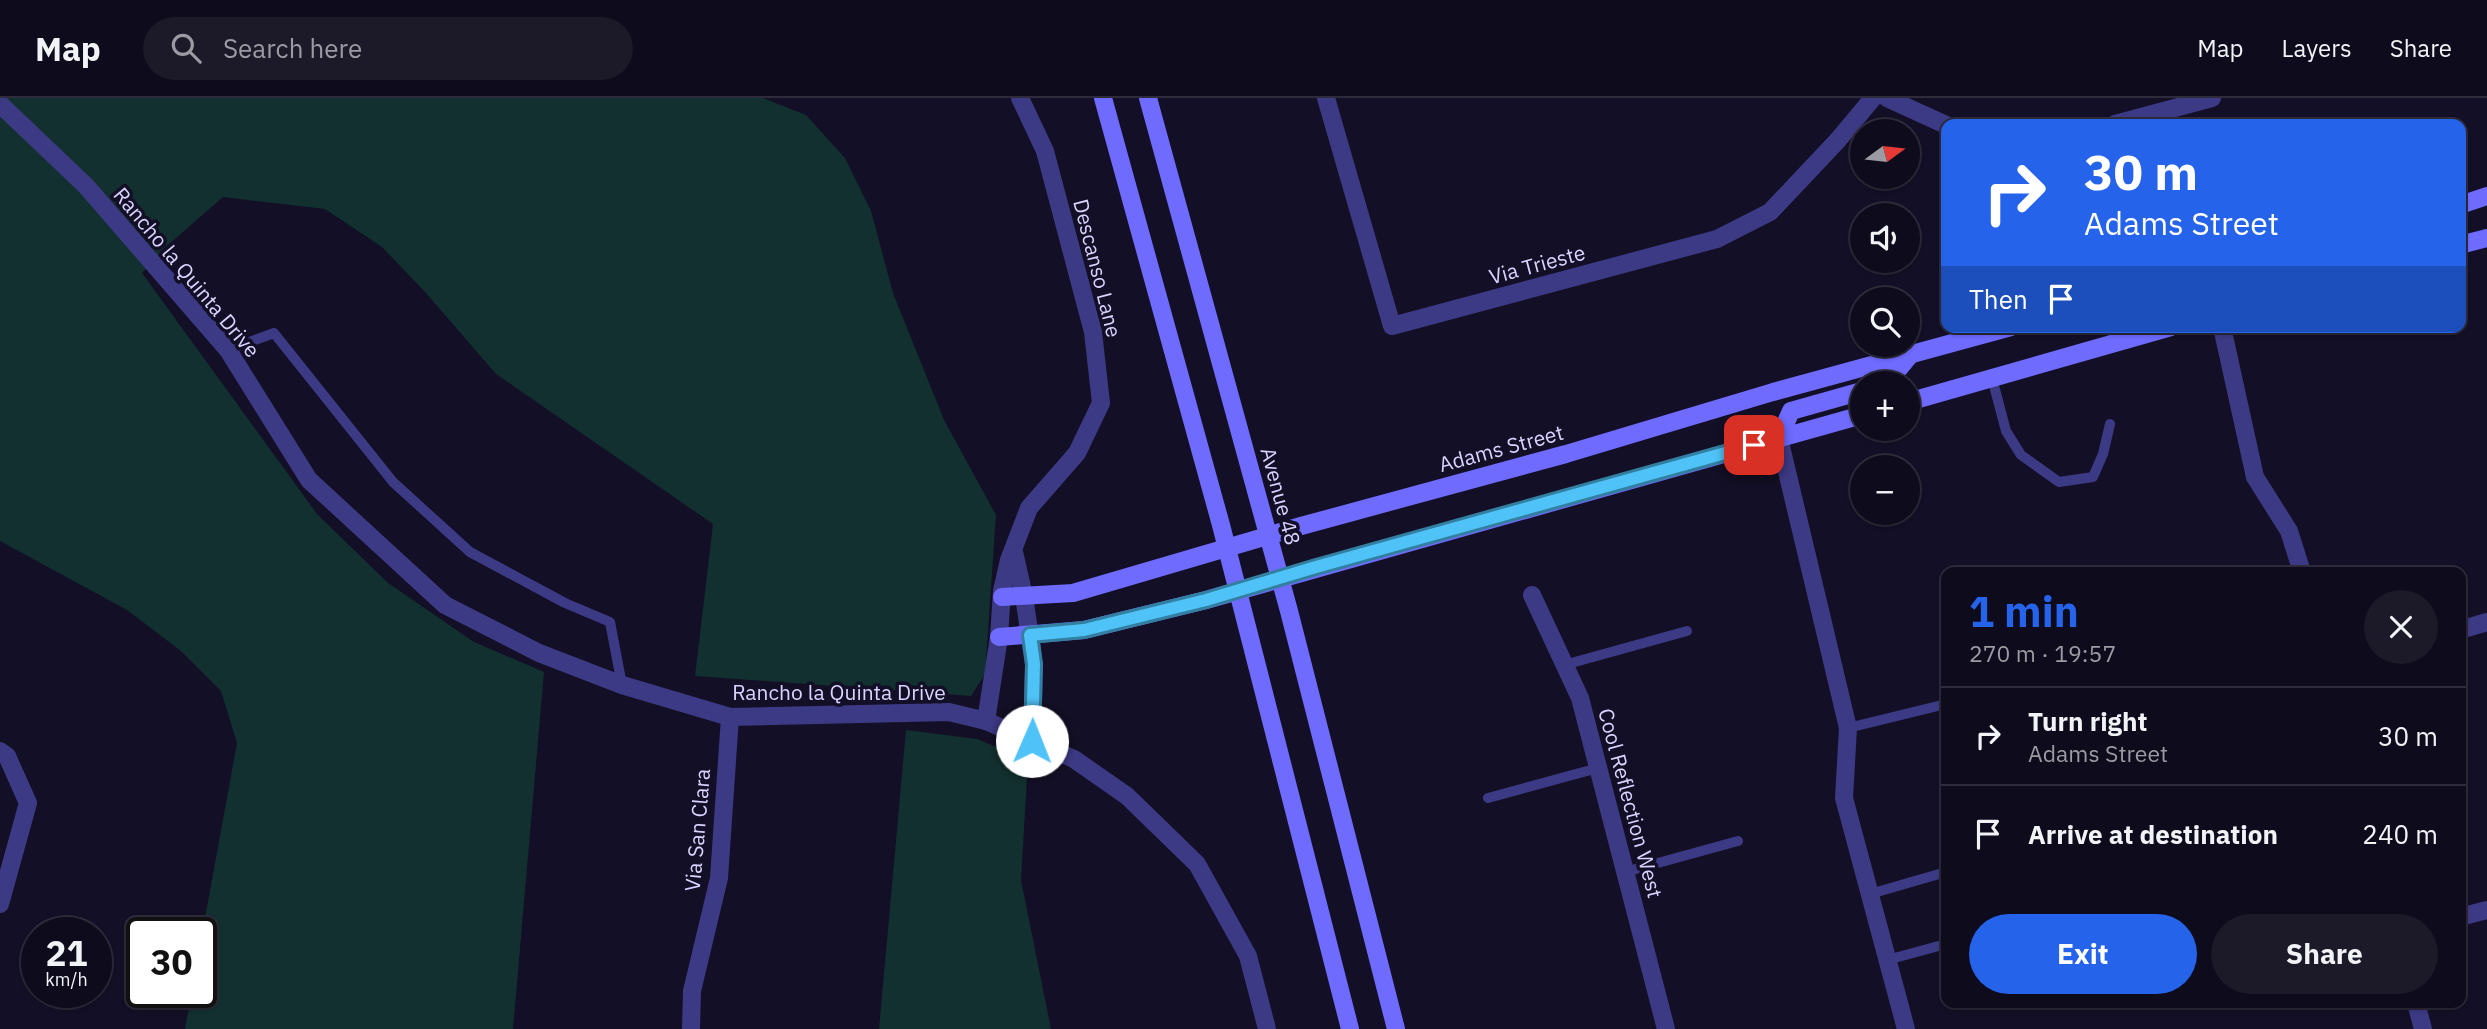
<!DOCTYPE html>
<meta charset="utf-8">
<style>
:root{--surface:#0e0b1c;--page:#1c1929;--text:#f1f3f6;--muted:#9b9ba3;--line:#2e2b3b;--accent:#2563eb}
body{margin:0;font-family:"IBM Plex Sans",sans-serif;background:var(--page);color:var(--text);height:100vh;display:flex;flex-direction:column;font-size:26px;white-space:nowrap}
*{box-sizing:border-box;margin:0}
p{font-size:23px;color:var(--muted)}
.icon{flex:none;width:38px;height:38px;fill:none;stroke:currentColor;stroke-width:2;stroke-linecap:round;stroke-linejoin:round}
.map{position:relative;flex:1;overflow:hidden}
.sheet{position:absolute;left:1941px;top:469px;width:525px;height:441px;display:flex;flex-direction:column;background:var(--surface);border-radius:14px;box-shadow:0 2px 5px #0004,0 0 0 2px var(--line)}
.sheet>*{flex:none}
.top-card{position:absolute;left:1941px;top:21px;width:525px;height:214px;border-radius:14px;box-shadow:0 2px 5px #0004,0 0 0 2px var(--line);background:#2563eb;color:#fff;overflow:hidden}
.needle{width:46px;rotate:75deg}
.buttons{position:absolute;left:1850px;top:21px;display:grid;gap:14px}
.buttons a{display:grid;place-items:center;width:70px;height:70px;border-radius:50%;background:var(--surface);box-shadow:0 2px 5px #0004,0 0 0 2px var(--line);font-size:35px}
.speed{position:absolute;left:21px;top:819px;display:flex;gap:14px;font-size:35px;font-weight:700;text-align:center}
.speed>*{display:grid;place-content:center;width:91px;height:91px;border-radius:50%;background:var(--surface);box-shadow:0 2px 5px #0004,0 0 0 2px var(--line);line-height:1}
.speed small{font-size:18px;font-weight:400}
.speed .limit{border:4px solid #111;border-radius:10px;background:#fff;color:#111}
.pin{position:absolute;display:grid;place-items:center;width:60px;height:60px;color:#fff;margin:-30px;border-radius:14px;box-shadow:0 4px 10px #0006}
.me{position:absolute;width:77px;margin:-38px;rotate:1deg;stroke-linejoin:round;filter:drop-shadow(0 0 5px #0008)}
.turn{display:flex;align-items:center;gap:24px;height:147px;padding:0 28px;font-size:32px}
.turn .icon{width:91px;height:91px;stroke-width:2.5}
.turn b{display:block;font-size:49px;line-height:60px}
.then{display:flex;align-items:center;height:66px;padding:0 28px;background:#0003;gap:14px;font-size:26px}
.round{display:grid;place-items:center;flex:none;width:74px;height:74px;border-radius:37px;background:var(--page)}
.overview{display:flex;align-items:center;justify-content:space-between;height:119px;padding:0 28px}
h1{font-size:42px;font-weight:700;line-height:52px;color:var(--accent)}
.cta{display:flex;gap:14px;margin-top:auto;padding:14px 28px}
.cta a{flex:1;height:80px;border-radius:42px;background:var(--accent);color:#fff;font-size:28px;font-weight:700;line-height:80px;text-align:center}
.cta a+a{background:var(--page);color:var(--text)}
ul{padding:0;list-style:none}
li{display:flex;align-items:center;gap:21px;height:98px;padding:0 28px;border-top:2px solid var(--line)}
li div{flex:1}
li b{display:block;font-size:26px}
li em{font-style:normal}
header{display:flex;align-items:center;gap:42px;box-sizing:border-box;height:98px;padding:0 35px;background:var(--surface);border-bottom:2px solid var(--line)}
header strong{font-size:33px}
nav{display:flex;gap:38px;margin-inline-start:auto;font-size:24px}
.search{width:490px;height:63px;background:var(--page);display:flex;align-items:center;gap:18px;box-sizing:border-box;padding:0 24px;border-radius:38px;color:var(--muted);font-size:26px}
.map>svg:first-child{display:block}
.green{fill:#12302f}
.lines{fill:none;stroke-linecap:round;stroke-linejoin:round}
.lane{stroke:#3d3a85;stroke-width:10}
.street{stroke:#3d3a85;stroke-width:18}
.secondary{stroke:#6f6bff;stroke-width:18}
.route-casing{stroke:#337fa1;stroke-width:18}
.route{stroke:#4fc3f7;stroke-width:12}
.labels{text-anchor:middle;dominant-baseline:central;stroke-width:7;stroke-linejoin:round;paint-order:stroke}
.street-label{font-size:21px;fill:#d9d4ff;stroke:#130f26}
</style>
<header>
<strong>Map</strong>
<div class="search"><svg class="icon" aria-label="search" viewBox="0 0 24 24"><circle cx="10" cy="10" r="6"/><path d="M15 15l6 6"/></svg>Search here</div>
<nav><a>Map</a><a>Layers</a><a>Share</a></nav>
</header>
<div class="map">
<svg width="2487" height="931" viewBox="0 0 2487 931">
<rect width="100%" height="100%" fill="#130f26"/>
<g class="green">
<path d="M0,0h763l43,17 39,43 26,53 22,82 51,127 52,95 -11,159 -14,22 -276,-20 18,-152 -217,-150 -70,-81 -44,-46 -57,-38 -102,-12 -55,48 -26,28 175,241 71,69 86,59 70,30 -31,357h-328l7,-37h9v-52l36,-197 -16,-52 -40,-40 -54,-41 -127,-69z"/>
<path d="M906,632l71,9 51,21 -7,120 30,149h-172z"/>
</g>
<g class="lines">
<g class="lane">
<path d="M228,252l46,-17 119,149 77,70 95,51 45,19 12,63"/>
<path d="M1992,280l14,53 15,24 38,27 34,-5 10,-23 7,-30"/>
<path d="M1564,567l123,-34"/>
<path d="M1848,630l98,-24"/>
<path d="M1488,700l110,-30"/>
<path d="M1625,774l113,-31"/>
<path d="M1870,796l76,-22"/>
<path d="M1887,862l59,-16"/>
</g>
<g class="street">
<path d="M1326,0l66,228 325,-87 53,-27 68,-72 35,-42"/>
<path d="M1887,0l59,27"/>
<path d="M0,6l86,82 142,164 81,130 136,125 94,48 83,32 108,32 219,-5 37,9 88,38 53,37 70,68 51,92 19,73"/>
<path d="M2115,26l97,-26"/>
<path d="M2222,229l33,150 34,54 13,41"/>
<path d="M1779,340l69,290 -4,70 62,231"/>
<path d="M1014,454l10,44 10,69 -2,76"/>
<path d="M1532,497l48,103 86,331"/>
<path d="M2460,532l27,-8"/>
<path d="M986,623l13,-84 3,-46 7,-31 20,-52 48,-55 24,-50 -8,-71 -48,-181 -25,-53"/>
<path d="M0,653l7,5 21,47 -28,101"/>
<path d="M2460,819l27,-7"/>
<path d="M2416,905l7,26"/>
<path d="M691,931l1,-38 27,-113 11,-161"/>
</g>
<g class="secondary">
<path d="M1103,0l118,427 129,504"/>
<path d="M1148,0l141,513 107,418"/>
<path d="M2460,107l27,-9"/>
<path d="M2460,147l27,-7"/>
<path d="M1887,285l24,-29"/>
<path d="M1908,304l263,-75"/>
<path d="M1779,340l12,-27 71,-20"/>
<path d="M1002,499l71,-4 228,-67 265,-72 207,-62 238,-65"/>
<path d="M999,539l85,-7 122,-30 656,-185"/>
</g>
</g>
<g class="lines">
<g class="route-casing">
<path id="route" d="M1032,643l2,-77 -4,-29 54,-5 122,-30 110,-33 438,-122"/>
</g>
<use href="#route" class="route"/>
</g>
<g class="labels">
<g class="street-label">
<text transform="translate(1537 166) rotate(-15)">Via Trieste</text>
<text transform="translate(1098 170) rotate(76)">Descanso Lane</text>
<text transform="translate(187 174) rotate(50)">Rancho la Quinta Drive</text>
<text transform="translate(1501 350) rotate(-15)">Adams Street</text>
<text transform="translate(1281 398) rotate(75)">Avenue 48</text>
<text x="839" y="594">Rancho la Quinta Drive</text>
<text transform="translate(1631 705) rotate(75)">Cool Reflection West</text>
<text transform="translate(697 732) rotate(-85)">Via San Clara</text>
</g>
</g>
</svg>
<div class="buttons">
<a><svg class="needle" viewBox="-14 -14 28 28"><path d="M0-13l5 13h-10z" fill="#e53935"/><path d="M0 13l5-13h-10z" fill="#9b9ba3"/></svg></a>
<a><svg class="icon" aria-label="sound" viewBox="0 0 24 24"><path d="M4 9h4l5-4v14l-5-4H4zM17 9q2 3 0 6"/></svg></a>
<a><svg class="icon" aria-label="search" viewBox="0 0 24 24"><circle cx="10" cy="10" r="6"/><path d="M15 15l6 6"/></svg></a>
<a>+</a>
<a>−</a>
</div>
<div class="speed"><div>21<small>km/h</small></div><div class="limit">30</div></div>
<div class="pin" style="left:1754px;top:347px;background:#d93025"><svg class="icon" aria-label="arrive" viewBox="0 0 24 24"><path d="M6 21V4h12l-3 4 3 4H6"/></svg></div>
<svg class="me" style="left:1032px;top:643px" viewBox="-20 -20 40 40"><circle r="19" fill="#fff"/><path d="M0-13L10 11 0 6-10 11z" fill="#4fc3f7"/></svg>
<div class="top-card">
<div class="turn"><svg class="icon" aria-label="right" viewBox="0 0 24 24"><path d="M7 20v-9h11M14 6l5 5-5 5"/></svg><div><b>30 m</b>Adams Street</div></div>
<div class="then">Then<svg class="icon" aria-label="arrive" viewBox="0 0 24 24"><path d="M6 21V4h12l-3 4 3 4H6"/></svg></div>
</div>
<section class="sheet">
<div class="overview"><div><h1>1 min</h1><p>270 m · 19:57</p></div><a class="round"><svg class="icon" aria-label="close" viewBox="0 0 24 24"><path d="M6 6l12 12M18 6L6 18"/></svg></a></div>
<ul>
<li><svg class="icon" aria-label="right" viewBox="0 0 24 24"><path d="M7 20v-9h11M14 6l5 5-5 5"/></svg><div><b>Turn right</b><p>Adams Street</p></div><em>30 m</em></li>
<li><svg class="icon" aria-label="arrive" viewBox="0 0 24 24"><path d="M6 21V4h12l-3 4 3 4H6"/></svg><div><b>Arrive at destination</b></div><em>240 m</em></li>
</ul>
<div class="cta"><a>Exit</a><a>Share</a></div>
</section>
</div>
